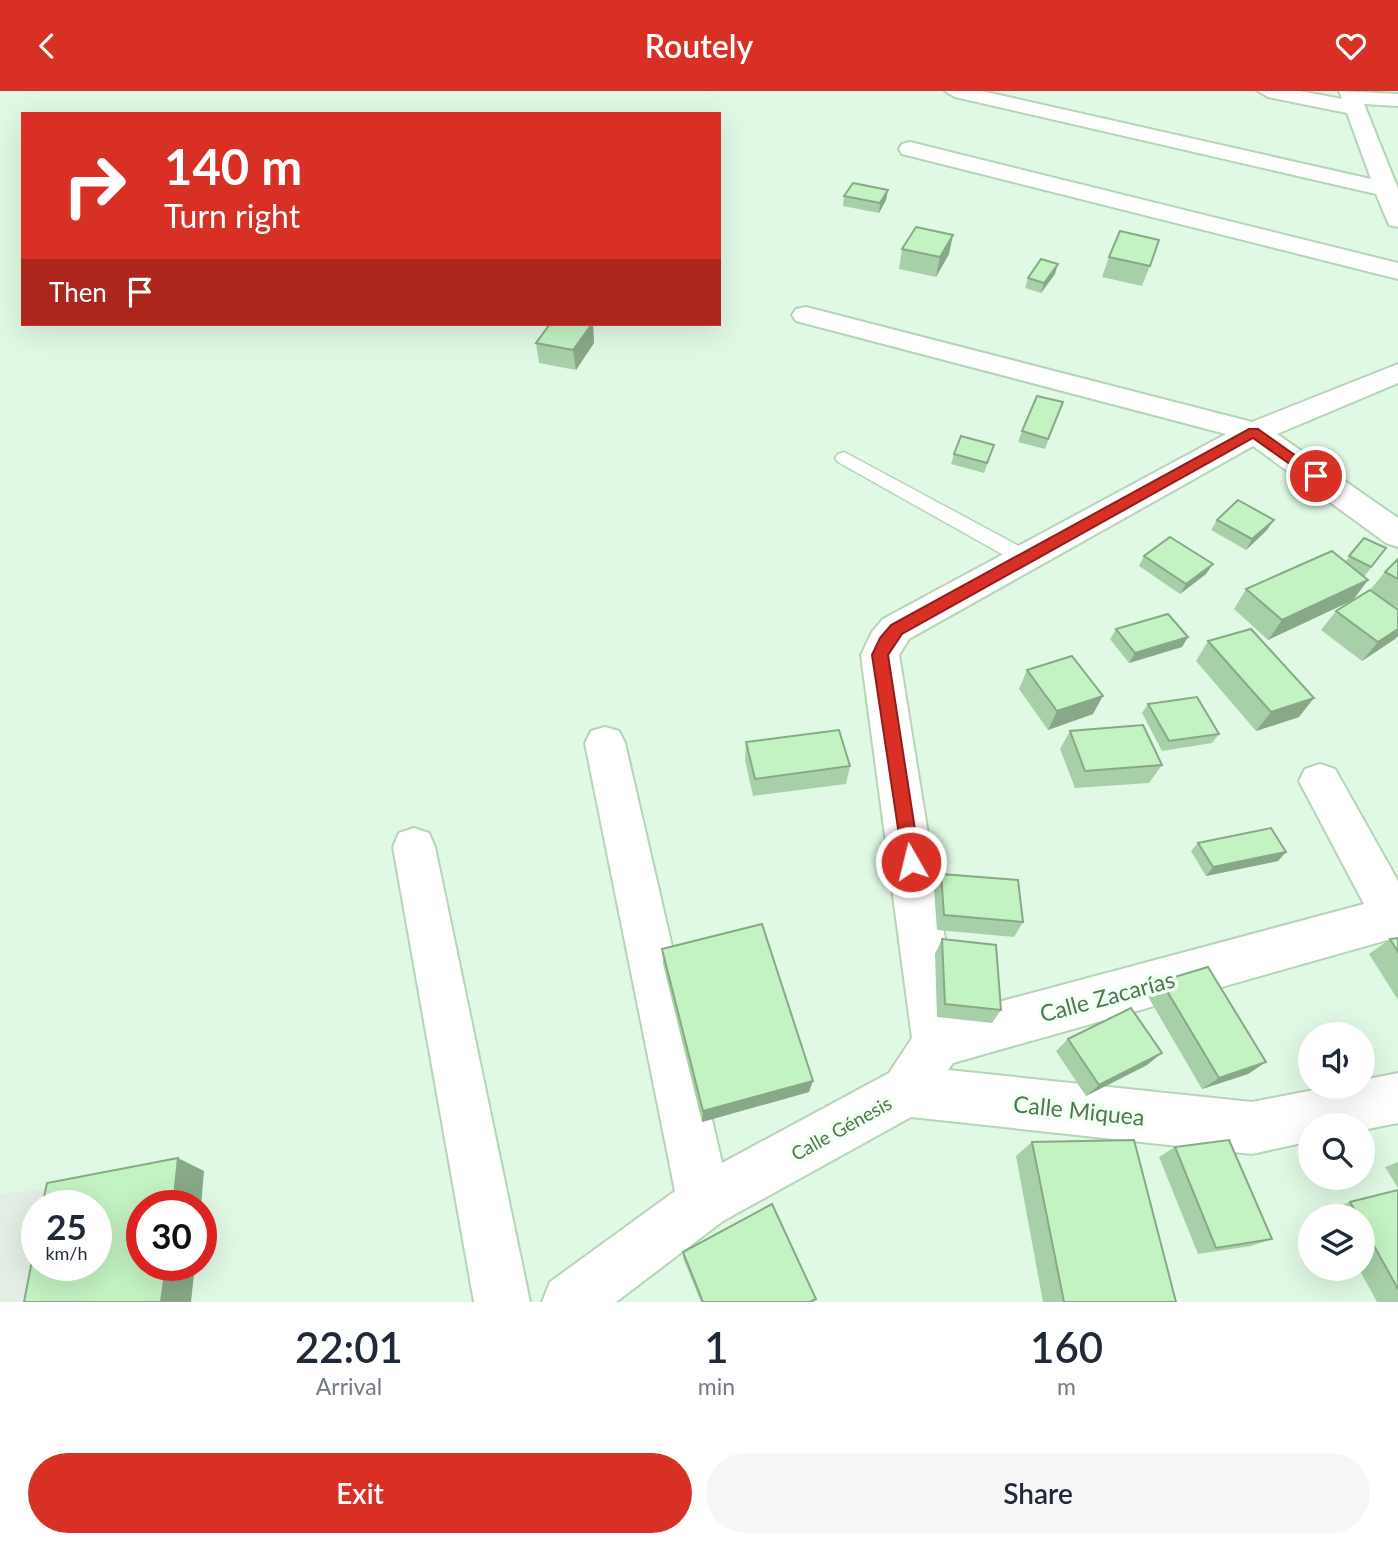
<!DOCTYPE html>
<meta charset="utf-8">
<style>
:root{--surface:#fff;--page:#f6f6f7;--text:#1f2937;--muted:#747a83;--accent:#d93025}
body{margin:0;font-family:Lato,sans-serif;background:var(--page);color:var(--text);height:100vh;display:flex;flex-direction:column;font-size:26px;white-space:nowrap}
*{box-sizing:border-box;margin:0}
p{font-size:23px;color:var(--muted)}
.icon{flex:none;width:38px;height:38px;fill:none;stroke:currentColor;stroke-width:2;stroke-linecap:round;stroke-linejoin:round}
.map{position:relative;height:1211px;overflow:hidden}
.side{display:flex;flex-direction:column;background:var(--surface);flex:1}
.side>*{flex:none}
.hud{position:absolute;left:21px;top:21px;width:700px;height:214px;border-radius:0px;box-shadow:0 7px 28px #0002;background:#d93025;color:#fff;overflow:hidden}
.buttons{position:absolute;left:1298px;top:931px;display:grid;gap:14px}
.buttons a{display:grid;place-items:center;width:77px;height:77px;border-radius:50%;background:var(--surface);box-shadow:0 7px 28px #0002;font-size:35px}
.speed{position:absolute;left:21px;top:1099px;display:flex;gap:14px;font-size:35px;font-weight:700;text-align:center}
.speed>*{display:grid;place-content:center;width:91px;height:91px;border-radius:50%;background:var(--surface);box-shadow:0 7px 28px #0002;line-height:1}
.speed small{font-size:18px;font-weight:400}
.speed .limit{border:10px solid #d22;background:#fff;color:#111}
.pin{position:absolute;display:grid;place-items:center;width:60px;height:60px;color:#fff;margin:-30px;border:4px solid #fff;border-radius:50%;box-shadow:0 2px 7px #0007}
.me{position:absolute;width:77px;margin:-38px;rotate:352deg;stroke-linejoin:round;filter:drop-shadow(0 0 5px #0008)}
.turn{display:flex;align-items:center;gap:24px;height:147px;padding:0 28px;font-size:32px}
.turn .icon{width:91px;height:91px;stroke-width:2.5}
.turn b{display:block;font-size:49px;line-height:60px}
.then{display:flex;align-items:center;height:66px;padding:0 28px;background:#0003;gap:14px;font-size:26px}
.eta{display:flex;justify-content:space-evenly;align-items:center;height:119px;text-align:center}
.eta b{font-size:42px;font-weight:600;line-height:49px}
.button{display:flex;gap:14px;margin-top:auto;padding:14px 28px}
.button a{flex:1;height:80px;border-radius:42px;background:var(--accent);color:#fff;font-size:28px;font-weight:600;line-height:80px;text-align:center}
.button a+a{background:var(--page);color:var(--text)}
header{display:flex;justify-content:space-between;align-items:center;height:91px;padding:0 28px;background:var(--accent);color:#fff;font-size:32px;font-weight:600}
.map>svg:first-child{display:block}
.residential{fill:#e0f9e4;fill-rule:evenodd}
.industrial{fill:#e4eee4;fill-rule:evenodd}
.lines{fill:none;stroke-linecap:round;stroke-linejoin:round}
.service-casing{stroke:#b6d4b7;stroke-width:3}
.minor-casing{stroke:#b6d4b7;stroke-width:4}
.service{fill:#fff;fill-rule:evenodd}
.minor{fill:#fff;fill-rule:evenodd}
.wall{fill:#a8d0a8}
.shaded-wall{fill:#88a988}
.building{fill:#c3f2c3;stroke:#88a988;stroke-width:2}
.route{fill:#d93025;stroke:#8d1f18;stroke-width:2}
.labels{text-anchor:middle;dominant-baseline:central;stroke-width:7;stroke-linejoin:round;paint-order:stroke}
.street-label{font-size:19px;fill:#50784e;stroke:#f2fff5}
.near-street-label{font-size:23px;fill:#50784e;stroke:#f2fff5}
</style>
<header><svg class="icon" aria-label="back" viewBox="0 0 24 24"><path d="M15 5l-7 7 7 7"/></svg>Routely<svg class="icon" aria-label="heart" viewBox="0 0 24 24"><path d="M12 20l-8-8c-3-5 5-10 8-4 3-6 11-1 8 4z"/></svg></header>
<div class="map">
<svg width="1398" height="1211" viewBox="0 0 1398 1211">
<rect width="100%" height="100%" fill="#ebfcef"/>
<path class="residential" d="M0,0h1398v1211h-1398zM23,23h696v210h-696zM1311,943h52v53h-52zM1311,1034h52v53h-52zM37,1115h59v59h-59zM142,1115h59v59h-59zM1311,1125h52v53h-52z"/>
<path class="industrial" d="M204,1080l-4,35h-58v59l48,37h-190v-108zM37,1115h59v59h-59z"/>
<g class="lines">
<g class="service-casing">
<path id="service" d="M844,361l186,100 2,5 -9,7 -7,-2 -178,-100 -3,-4 3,-4z"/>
</g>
<g class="minor-casing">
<g id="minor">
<path d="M945,0h37l389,88 -24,-66 -79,-16 -10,-6h42l42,8 -3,-8 59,3v12l-34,-2 34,85v38l-9,-2 -13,-31 -421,-97z"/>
<path d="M910,51l488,121v16l-496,-125 -3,-5 3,-5z"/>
<path d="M806,216l446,115 146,-58v19l-121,51 121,84v29l-12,-4 -133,-97 -344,193 -10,16 58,358 407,-109 -65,-123 6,-12 15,-5 15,5 63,112v56l-445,126 -5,7 304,32 77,-15h34v-7l35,-7v50l-35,7v-5h-52v16l-59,13 -341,-37 -188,104 -107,81h-74l8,-20 125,-91 -90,-448 6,-12 14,-4 14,4 6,12 97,420 167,-90 23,-35 -51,-383 11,-23 11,-13 343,-185 -430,-113 -4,-6 4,-6z"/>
<path d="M414,737l15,5 6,14 95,455h-56l-81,-455 6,-14z"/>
</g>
</g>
<use href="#service" class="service"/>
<use href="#minor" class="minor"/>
</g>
<g class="wall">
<path d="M888,99l-2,10 -7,13 -36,-7 1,-10z"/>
<path d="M902,158l47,5 -13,23 -37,-8z"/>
<path d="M1109,166l41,9 -8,20 -40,-9z"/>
<path d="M1055,183l-14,19 -16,-5 3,-10z"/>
<path d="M550,233h43l1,19 -18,27 -37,-7 -3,-20z"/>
<path d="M1063,311l-18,47 -27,-7 4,-11z"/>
<path d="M994,354l-10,28 -33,-9 3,-10z"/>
<path d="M1217,429l50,10 -21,20 -35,-20z"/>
<path d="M1364,447l22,10 -22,29 4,3 -15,20 -85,40 -34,-31 12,-20 99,-27z"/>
<path d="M1144,465l69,8 -7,10 -26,20 -41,-28z"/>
<path d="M1398,468v49l-11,-6 11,8v26l-3,3 -33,22 -41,-31 15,-19 34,-21 15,-18z"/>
<path d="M1116,538l72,8 -6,10 -53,16 -19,-24z"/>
<path d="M1208,550l91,76 -43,14 -60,-70z"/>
<path d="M1027,579l66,44 -45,16 -29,-41z"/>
<path d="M1148,613l71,30 -7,9 -50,8 -20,-38z"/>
<path d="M1070,640l92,34 -13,18 -74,5 -15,-39z"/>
<path d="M746,651l104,24 -4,18 -93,12 -8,-36z"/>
<path d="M1198,752l88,9 -8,9 -72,15 -15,-25z"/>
<path d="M941,783l82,48 -9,15 -77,-7 -3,-40z"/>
<path d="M1398,847v62l-29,-46 21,-15z"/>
<path d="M942,848l59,71 -9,13 -55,-6 -2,-63z"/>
<path d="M662,858l147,143 -107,30 -39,-158z"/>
<path d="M1161,890l105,81 -18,12 -46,15 -55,-94z"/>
<path d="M1068,948l79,26 -61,31 -30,-45z"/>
<path d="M1032,1051l144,160h-133l-27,-146z"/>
<path d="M1175,1056l97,92 -21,7 -53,8 -39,-97z"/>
<path d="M1398,1071v26l-13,-21z"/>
<path d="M1398,1099v112h-21l-18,-33h4v-53h-33l-3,-5 23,-9z"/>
<path d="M683,1161l130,50h-112l-18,-44z"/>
</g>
<g class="shaded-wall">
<path d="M888,99l-2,10 -7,13 1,-10z"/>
<path d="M953,144l-4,19 -13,23 4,-20z"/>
<path d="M1058,173l-3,10 -14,19 3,-10z"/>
<path d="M592,233h1l1,19 -18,27 -3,-20z"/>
<path d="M1274,429l-7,10 -21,20 6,-11z"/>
<path d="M1213,473l-7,10 -26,20 6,-10z"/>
<path d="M1368,489l-15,20 -85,40 14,-20z"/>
<path d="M1398,538v7l-3,3 -33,22 16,-19z"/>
<path d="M1188,546l-6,10 -53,16 6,-10z"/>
<path d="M1103,605l-10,18 -45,16 9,-19z"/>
<path d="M1314,607l-15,19 -43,14 15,-19z"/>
<path d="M1286,761l-8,9 -72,15 7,-9z"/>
<path d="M1162,962l-15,12 -61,31 13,-11z"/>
<path d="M1266,971l-18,12 -46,15 17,-11z"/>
<path d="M813,990l-4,11 -107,30 1,-11z"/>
<path d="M178,1067l26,13 -3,35h-28z"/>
<path d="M166,1174h29l-4,37h-30z"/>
</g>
<g class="building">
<path d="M853,92l35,7 -8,13 -36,-7z"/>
<path d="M916,136l37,8 -13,22 -38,-8z"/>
<path d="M1120,140l39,9 -9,26 -41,-9z"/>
<path d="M1041,168l17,5 -14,19 -16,-5z"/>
<path d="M550,233h42l-19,26 -37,-7z"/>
<path d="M1037,305l26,6 -15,37 -26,-8z"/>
<path d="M961,345l33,9 -7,18 -33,-9z"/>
<path d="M1238,409l36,20 -22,19 -35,-19z"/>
<path d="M1170,446l43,27 -27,20 -42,-28z"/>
<path d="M1364,447l22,10 -15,19 -22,-11z"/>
<path d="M1332,460l36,29 -86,40 -36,-31z"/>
<path d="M1398,468v20l-13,-7z"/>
<path d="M1370,499l28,20v19l-20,13 -42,-31z"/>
<path d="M1168,523l20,23 -53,16 -19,-24z"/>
<path d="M1251,538l63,69 -43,14 -63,-71z"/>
<path d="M1072,565l31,40 -46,15 -30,-41z"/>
<path d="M1197,606l22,37 -50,7 -21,-37z"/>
<path d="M1143,634l19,40 -77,6 -15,-40z"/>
<path d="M839,639l11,36 -95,13 -9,-37z"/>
<path d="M1271,737l15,24 -73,15 -15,-24z"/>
<path d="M941,783l77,6 5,42 -79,-7z"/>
<path d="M762,833l51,157 -110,30 -41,-162z"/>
<path d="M1398,847v14l-8,-13z"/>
<path d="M942,848l54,6 5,65 -56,-6z"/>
<path d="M1208,876l58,95 -47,16 -58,-97z"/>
<path d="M1131,917l31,45 -63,32 -31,-46z"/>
<path d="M1134,1049l42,162h-112l-32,-160z"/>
<path d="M1229,1049l43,99 -56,9 -41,-101z"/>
<path d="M178,1067l-5,48h-31v59h24l-5,37h-137l13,-67v30h59v-59h-54l5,-23z"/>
<path d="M1398,1099v99l-35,-63v-10h-5l-8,-14z"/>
<path d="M772,1113l44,95 -6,3h-107l-20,-50z"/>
</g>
<path class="route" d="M1249,338h9l62,44v6h-9l-58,-41 -351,196 -14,21 32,207 -3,6h-13l-32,-213 8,-17 11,-13z"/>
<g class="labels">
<g class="street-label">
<text transform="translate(841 1037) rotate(-29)">Calle Génesis</text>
</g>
<g class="near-street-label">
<text transform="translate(1107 905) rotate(-15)">Calle Zacarías</text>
<text transform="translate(1079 1019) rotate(6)">Calle Miquea</text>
</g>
</g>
</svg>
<div class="buttons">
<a><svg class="icon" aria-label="sound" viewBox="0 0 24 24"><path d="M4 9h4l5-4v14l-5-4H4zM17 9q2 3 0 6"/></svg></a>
<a><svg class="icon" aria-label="search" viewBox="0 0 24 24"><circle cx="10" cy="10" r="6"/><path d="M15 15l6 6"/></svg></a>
<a><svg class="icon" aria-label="layers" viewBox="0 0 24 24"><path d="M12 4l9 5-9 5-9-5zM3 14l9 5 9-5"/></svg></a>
</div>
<div class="speed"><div>25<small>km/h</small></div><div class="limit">30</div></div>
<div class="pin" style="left:1316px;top:385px;background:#d93025"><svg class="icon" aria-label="arrive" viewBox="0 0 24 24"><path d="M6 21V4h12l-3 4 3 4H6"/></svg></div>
<svg class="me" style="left:911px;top:771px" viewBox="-20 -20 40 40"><circle r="17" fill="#d93025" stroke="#fff" stroke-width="3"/><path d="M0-11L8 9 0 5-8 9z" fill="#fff"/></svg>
<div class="hud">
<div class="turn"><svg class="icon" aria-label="right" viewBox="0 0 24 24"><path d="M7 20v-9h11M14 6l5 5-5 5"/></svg><div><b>140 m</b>Turn right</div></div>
<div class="then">Then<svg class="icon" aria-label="arrive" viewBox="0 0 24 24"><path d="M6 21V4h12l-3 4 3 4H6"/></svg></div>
</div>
</div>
<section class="side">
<div class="eta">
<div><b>22:01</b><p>Arrival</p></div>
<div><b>1</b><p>min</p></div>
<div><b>160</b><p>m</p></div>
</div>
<div class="button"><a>Exit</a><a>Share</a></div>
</section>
